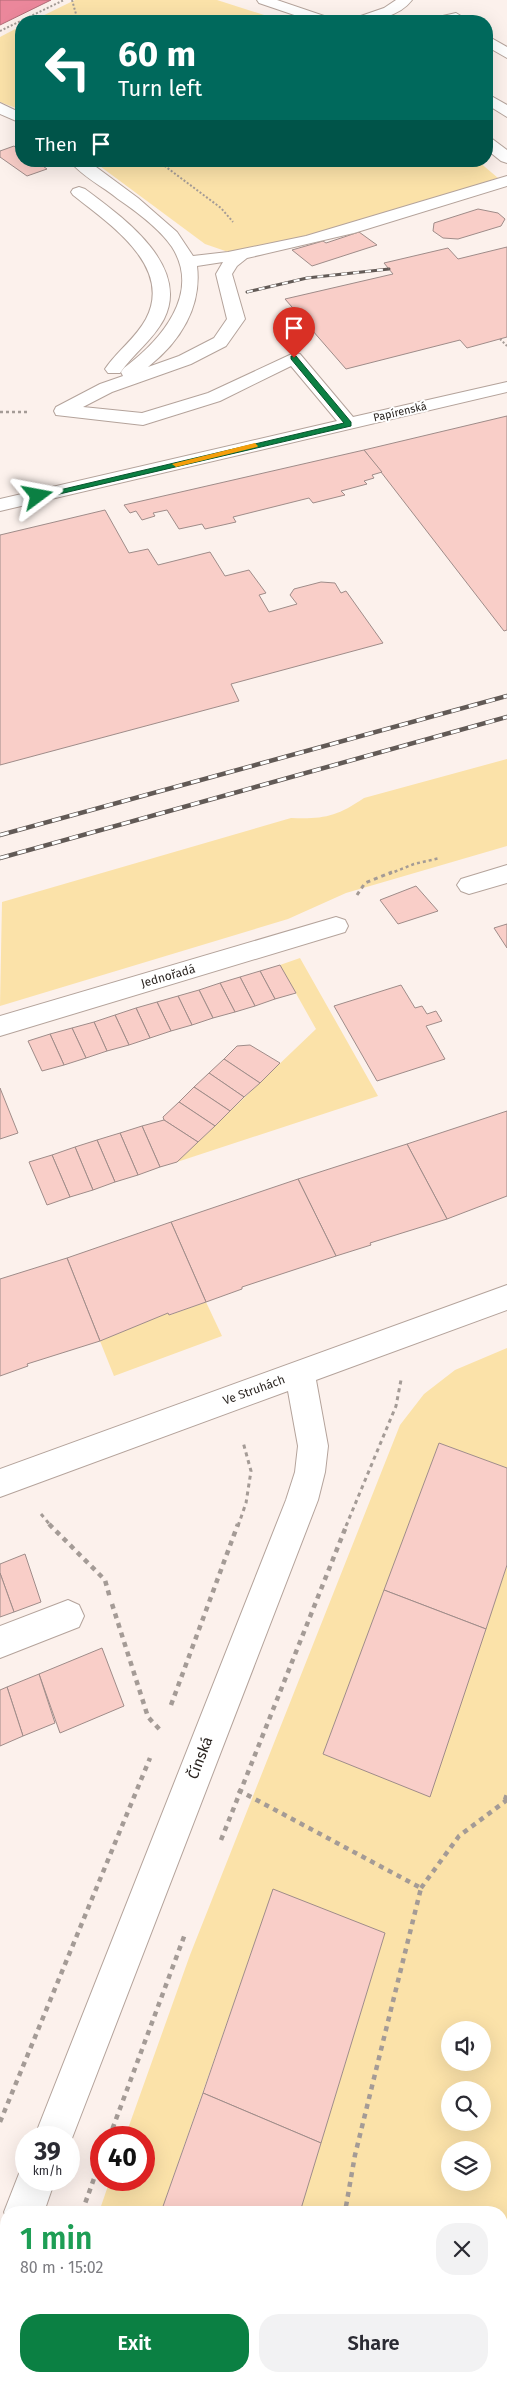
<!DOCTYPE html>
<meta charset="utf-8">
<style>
:root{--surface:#fff;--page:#f2f2f3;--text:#2b2b33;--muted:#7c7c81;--accent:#0b8043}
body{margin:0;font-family:"Fira Sans",sans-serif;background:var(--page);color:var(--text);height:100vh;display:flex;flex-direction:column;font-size:19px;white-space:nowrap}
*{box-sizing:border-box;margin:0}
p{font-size:16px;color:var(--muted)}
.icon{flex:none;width:28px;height:28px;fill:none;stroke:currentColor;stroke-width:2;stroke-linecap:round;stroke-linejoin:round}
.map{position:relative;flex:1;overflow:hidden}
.drawer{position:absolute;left:0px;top:2206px;width:508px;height:176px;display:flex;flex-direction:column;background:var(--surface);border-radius:20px 20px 0 0;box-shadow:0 5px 20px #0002}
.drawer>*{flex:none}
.guide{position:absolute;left:15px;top:15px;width:478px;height:152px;border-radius:20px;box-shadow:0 5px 20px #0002;background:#00695c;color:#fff;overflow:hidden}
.tools{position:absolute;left:441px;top:2021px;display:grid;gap:10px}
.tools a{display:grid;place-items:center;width:50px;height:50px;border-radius:50%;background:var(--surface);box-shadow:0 5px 20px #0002;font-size:25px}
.speed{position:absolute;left:15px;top:2126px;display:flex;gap:10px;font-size:25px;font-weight:700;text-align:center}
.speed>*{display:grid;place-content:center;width:65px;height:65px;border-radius:50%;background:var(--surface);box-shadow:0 5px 20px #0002;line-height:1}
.speed small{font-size:12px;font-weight:400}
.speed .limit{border:8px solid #d22;background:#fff;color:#111}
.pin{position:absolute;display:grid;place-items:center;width:42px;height:42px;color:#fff;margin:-51px -21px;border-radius:50% 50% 50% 0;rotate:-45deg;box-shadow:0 0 5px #0007}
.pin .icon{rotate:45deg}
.me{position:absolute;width:55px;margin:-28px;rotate:77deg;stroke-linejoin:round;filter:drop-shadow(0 0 4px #0008)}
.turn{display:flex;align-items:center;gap:18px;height:105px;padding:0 20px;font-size:22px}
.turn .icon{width:65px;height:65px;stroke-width:2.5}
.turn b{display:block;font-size:35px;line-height:42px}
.then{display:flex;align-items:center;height:48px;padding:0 20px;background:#0003;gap:10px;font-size:19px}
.round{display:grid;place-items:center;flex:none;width:52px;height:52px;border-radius:20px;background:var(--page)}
.overview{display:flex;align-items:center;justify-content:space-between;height:85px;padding:0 20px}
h1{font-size:30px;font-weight:600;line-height:38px;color:#1e9e55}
.cta{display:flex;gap:10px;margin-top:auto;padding:10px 20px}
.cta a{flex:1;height:58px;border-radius:20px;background:var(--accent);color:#fff;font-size:20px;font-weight:600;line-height:58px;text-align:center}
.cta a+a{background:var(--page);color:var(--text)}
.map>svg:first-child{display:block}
.green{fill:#fbe2a9;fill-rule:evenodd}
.water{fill:#eb879b;stroke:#b16a76}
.building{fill:#f9cec8;stroke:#9f8c89}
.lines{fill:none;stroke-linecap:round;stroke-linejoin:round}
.minor-casing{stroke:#b4a39b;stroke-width:2}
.path-far3{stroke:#a49b96;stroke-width:2;stroke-dasharray:2 2;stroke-linecap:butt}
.path-far2{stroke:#a49b96;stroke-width:2.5;stroke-dasharray:3 3;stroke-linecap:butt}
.path-far1{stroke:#a49b96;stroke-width:3;stroke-dasharray:4 4;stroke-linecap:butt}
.path{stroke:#a49b96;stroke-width:4.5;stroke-dasharray:5 5;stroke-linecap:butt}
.minor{fill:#fff;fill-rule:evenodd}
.rail-far1-casing{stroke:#625a56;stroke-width:3}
.rail-casing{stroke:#625a56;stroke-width:4.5}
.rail-far1{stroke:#fff;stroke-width:2;stroke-dasharray:6;stroke-linecap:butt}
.rail{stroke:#fff;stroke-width:3;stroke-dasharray:9;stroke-linecap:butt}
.route{fill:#0b8043;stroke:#07532c}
.slow{fill:#f59e0b}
.labels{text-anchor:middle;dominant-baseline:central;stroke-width:4;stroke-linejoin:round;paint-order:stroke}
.far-street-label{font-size:11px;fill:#2b2521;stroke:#fff}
.street-label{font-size:12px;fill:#2b2521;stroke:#fff}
.near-street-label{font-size:15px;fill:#2b2521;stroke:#fff}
</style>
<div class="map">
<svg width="507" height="2382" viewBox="0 0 507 2382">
<rect width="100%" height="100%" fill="#fcf1ec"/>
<g class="green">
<path d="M75,0h142l66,21h-251z"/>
<path d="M21,26v84l-21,-8v-65z"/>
<path d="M93,161h385l20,17 -172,54 -92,22 -29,-10z"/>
<path d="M507,759v87l-161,47 -58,26 -288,87 2,-104 289,-84c33,1 45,-1 73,-20z"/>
<path d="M300,958l78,138 -201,66 139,-133 -36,-64z"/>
<path d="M206,1302l16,34 -108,40 -14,-35 68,-28 2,2z"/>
<path d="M507,1348v120l-68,-25 -116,311 107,42 77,-231v817h-259l2,-6h251v-164h-201l85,-279 -112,-43 -112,322h-62l11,-32h34v-42l-19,-1 65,-182 210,-530 24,-31 31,-24zM450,2030h32v32h-32zM450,2090h32v32h-32zM450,2150h32v32h-32z"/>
<path d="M40,2376h64l-2,6h-64z"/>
</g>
<path class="water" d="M0,0h51l-51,25z"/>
<g class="building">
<path d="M14,146l7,5v10h15l11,8 -20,7 -27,-19v-6z"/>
<path d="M478,209l20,4 7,6 -4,7 -43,13 -15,-1 -10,-7 1,-8z"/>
<path d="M359,232l18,13 -65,21 -20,-16 31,-9 3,2z"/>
<path d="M507,247v90l-40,11 -7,-8 -114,29 -61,-70 108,-25 -9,-11 64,-15 10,11z"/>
<path d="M507,416v214l-3,1 -140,-181z"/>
<path d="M364,450l18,22 -10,3 2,3 -10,3 3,3 -26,7 4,4 -32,8 -4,-5 -76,19 3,5 -31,7 -3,-5 -23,5 -12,-19 -14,3 2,3 -13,4 -6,-9 -6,2 -6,-8z"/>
<path d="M105,510l24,43 19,-4 10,16 52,-13 15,24 24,-6 17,23 -7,2 10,17 28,-8 -7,-9 4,-6 27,-7 14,1 6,10 5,-2 37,52 -152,41 8,17 -239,64v-230z"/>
<path d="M416,886l22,25 -40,13 -18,-24z"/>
<path d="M507,924v24l-13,-20z"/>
<path d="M280,965l16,28 -21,6 -15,-28z"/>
<path d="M260,971l15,28 -20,7 -15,-29z"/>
<path d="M240,977l15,29 -20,6 -15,-29z"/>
<path d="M220,983l15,29 -22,6 -14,-28z"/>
<path d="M401,985l14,23 7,-2 5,8 9,-3 6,10 -16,5 19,33 -68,22 -43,-75z"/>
<path d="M199,990l14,28 -21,7 -14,-29z"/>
<path d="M178,996l14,29 -21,6 -14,-29z"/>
<path d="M157,1002l14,29 -21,7 -14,-30z"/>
<path d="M136,1008l14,30 -21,7 -14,-30z"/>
<path d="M115,1015l14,30 -22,6 -13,-29z"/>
<path d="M94,1022l13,29 -21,7 -14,-30z"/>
<path d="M72,1028l14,30 -22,7 -14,-31z"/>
<path d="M50,1034l14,31 -22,6 -14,-30z"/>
<path d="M250,1045l30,18 -20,20 -36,-24 13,-13z"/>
<path d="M224,1059l36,24 -16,14 -35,-24z"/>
<path d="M209,1073l35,24 -14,14 -36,-24z"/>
<path d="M194,1087l36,24 -15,15 -36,-24z"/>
<path d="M0,1088l18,45 -18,6z"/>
<path d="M179,1102l36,24 -17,16 -34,-22 -1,-3z"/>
<path d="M507,1111v85l-60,23 -40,-75z"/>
<path d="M164,1120l34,22 -21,20 -17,5 -18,-41z"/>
<path d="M142,1126l18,41 -22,8 -18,-42z"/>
<path d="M120,1133l18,42 -23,7 -18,-42z"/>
<path d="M97,1140l18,42 -22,8 -18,-43z"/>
<path d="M407,1144l40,75 -77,24 1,2 -35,11 -38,-77z"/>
<path d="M75,1147l18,43 -23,7 -18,-42z"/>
<path d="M52,1155l18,42 -23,8 -18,-43z"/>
<path d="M298,1179l38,77 -94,31v2l-36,13 -35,-80z"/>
<path d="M171,1222l35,80 -37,13 -1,-2 -68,28 -33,-83z"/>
<path d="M67,1258l33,83 -73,23 1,2 -28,10v-97z"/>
<path d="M439,1443l68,25v97l-21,64 -102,-39z"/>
<path d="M25,1554l16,48 -27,10 -14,-39v-9z"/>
<path d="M0,1573l14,39 -14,5z"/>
<path d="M384,1590l102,39 -56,168 -107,-43z"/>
<path d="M102,1648l22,58 -64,27 -21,-59z"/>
<path d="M39,1674l16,49 -32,13 -16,-49z"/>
<path d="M7,1687l16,49 -23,10v-56z"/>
<path d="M273,1889l112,44 -64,210 -118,-50z"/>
<path d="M203,2093l118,50 -21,69h-139z"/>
<path d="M104,2376h138l7,3 -1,3h-146z"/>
</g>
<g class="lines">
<g class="minor-casing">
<g id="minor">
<path d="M257,0h20l53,18 2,3h-20l-53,-18z"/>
<path d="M396,0h16c-13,17 -39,22 -59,21l2,-3 29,-10z"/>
<path d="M456,13l13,8h-37l2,-3z"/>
<path d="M486,35l21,12v11l-21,-12z"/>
<path d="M486,93l21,12v12l-21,-13z"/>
<path d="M0,103l21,10v10l-21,-9z"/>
<path d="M486,136l5,2 16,12v13l-6,-2 -15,-12z"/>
<path d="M70,161h18l50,37 39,34 16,24 35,-4 78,-16 201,-60v10l-153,47 -107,25 -10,8 -5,8 13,45 -19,27 -35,18 -79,28 -29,15 59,6 66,-20 86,-40 6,1 53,63 154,-35v10l-507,119v-12l337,-78 -46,-55 -71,35 -77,24 -87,-10 -2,-4 2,-4 44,-23 23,-8 -2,-4 3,-4c36,-27 78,-74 48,-121 -13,-19 -35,-35 -54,-48 -14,-12 -37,-23 -48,-38zM223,262l-7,12 11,45 -13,19 -35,18 -31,11c32,-25 54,-60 49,-101z"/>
<path d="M79,187l6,2c36,27 106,76 79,130 -11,21 -31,35 -44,54h-12l-3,-4c12,-18 31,-31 41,-50 28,-53 -38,-96 -73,-124l-2,-3 2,-3z"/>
<path d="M507,865v18l-38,11 -8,-3 -4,-6 4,-6z"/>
<path d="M336,917l9,3 3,6 -3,6 -345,104v-20z"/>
<path d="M507,1285v25l-191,70 12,66 -3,26 -7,28 -249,646v-8h-35l252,-638 9,-28 3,-26 -10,-55 -288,106v-28z"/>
<path d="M68,1600l11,5 5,11 -5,11 -79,31v-32z"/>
<path d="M26,2165v15h29l-11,32h-38v5l-2,-5 18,-46z"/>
<path d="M6,2238v53l-6,3v-53z"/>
</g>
</g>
<g class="path-far3">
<path d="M72,0l6,21"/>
<path d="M0,31l64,-31"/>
<path d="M158,161l63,47 12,14"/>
<path d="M500,339l7,7"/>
</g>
<g class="path-far2">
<path d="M0,412h30"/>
<path d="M389,874l25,-10 26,-6"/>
</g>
<g class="path-far1">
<path d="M357,895l8,-12 27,-11"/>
<path d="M41,1514l10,12"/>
<path d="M238,1526l8,-23 5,-32 -8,-29"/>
<path d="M346,1526l50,-120 5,-26"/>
</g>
<g class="path">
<path d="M49,1524l56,56 5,18"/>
<path d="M112,1604l36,113 14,15"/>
<path d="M171,1705l67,-181"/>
<path d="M238,1790l183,98 -66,267 -10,57"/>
<path d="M505,1800l2,-6"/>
<path d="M221,1840l126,-316"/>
<path d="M421,1888l38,-52 48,-36"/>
<path d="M0,2122l150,-364"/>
<path d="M109,2138l76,-204"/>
<path d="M82,2212l19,-53"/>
<path d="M19,2382l2,-6"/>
<path d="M315,2382l1,-6"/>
</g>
<use href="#minor" class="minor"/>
<g class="rail-far1-casing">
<path id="rail-far1" d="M247,292l60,-14 82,-9"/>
</g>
<g class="rail-casing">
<g id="rail">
<path d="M0,835l507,-139"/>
<path d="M0,858l507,-141"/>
</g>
</g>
<use href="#rail-far1" class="rail-far1"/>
<use href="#rail" class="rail"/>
</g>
<path class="route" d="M291,356h5l55,66v4l-313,73 -4,-3 310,-73 -53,-64z"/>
<path class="slow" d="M255,443l3,3 -1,1 -81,20 -4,-3z"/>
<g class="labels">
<g class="far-street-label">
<text transform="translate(400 412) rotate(-13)">Papírenská</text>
</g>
<g class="street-label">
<text transform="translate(168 976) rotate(-16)">Jednořadá</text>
<text transform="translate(254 1390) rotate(-20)">Ve Struhách</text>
</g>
<g class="near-street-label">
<text transform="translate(200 1758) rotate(-69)">Čínská</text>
</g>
</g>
</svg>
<div class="tools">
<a><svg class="icon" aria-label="sound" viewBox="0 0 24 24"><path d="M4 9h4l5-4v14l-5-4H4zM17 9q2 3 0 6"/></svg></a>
<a><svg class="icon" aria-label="search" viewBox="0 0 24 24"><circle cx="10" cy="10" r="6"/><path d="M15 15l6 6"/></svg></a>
<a><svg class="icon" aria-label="layers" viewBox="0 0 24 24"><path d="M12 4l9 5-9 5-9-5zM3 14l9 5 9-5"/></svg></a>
</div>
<div class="speed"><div>39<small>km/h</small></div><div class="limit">40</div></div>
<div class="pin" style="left:294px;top:358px;background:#d93025"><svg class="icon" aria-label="arrive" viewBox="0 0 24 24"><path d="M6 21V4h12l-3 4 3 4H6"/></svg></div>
<svg class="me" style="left:38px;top:496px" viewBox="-20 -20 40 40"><path d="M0-17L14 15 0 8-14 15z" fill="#0b8043" stroke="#fff" stroke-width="4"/></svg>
<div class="guide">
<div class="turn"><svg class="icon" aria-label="left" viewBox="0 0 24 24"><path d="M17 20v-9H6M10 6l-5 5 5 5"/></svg><div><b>60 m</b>Turn left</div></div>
<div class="then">Then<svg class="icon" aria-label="arrive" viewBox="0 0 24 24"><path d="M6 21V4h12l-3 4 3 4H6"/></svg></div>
</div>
<section class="drawer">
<div class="overview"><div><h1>1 min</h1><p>80 m · 15:02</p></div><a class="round"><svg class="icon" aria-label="close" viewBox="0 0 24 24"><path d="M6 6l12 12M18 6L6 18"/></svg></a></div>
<div class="cta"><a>Exit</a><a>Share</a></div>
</section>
</div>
